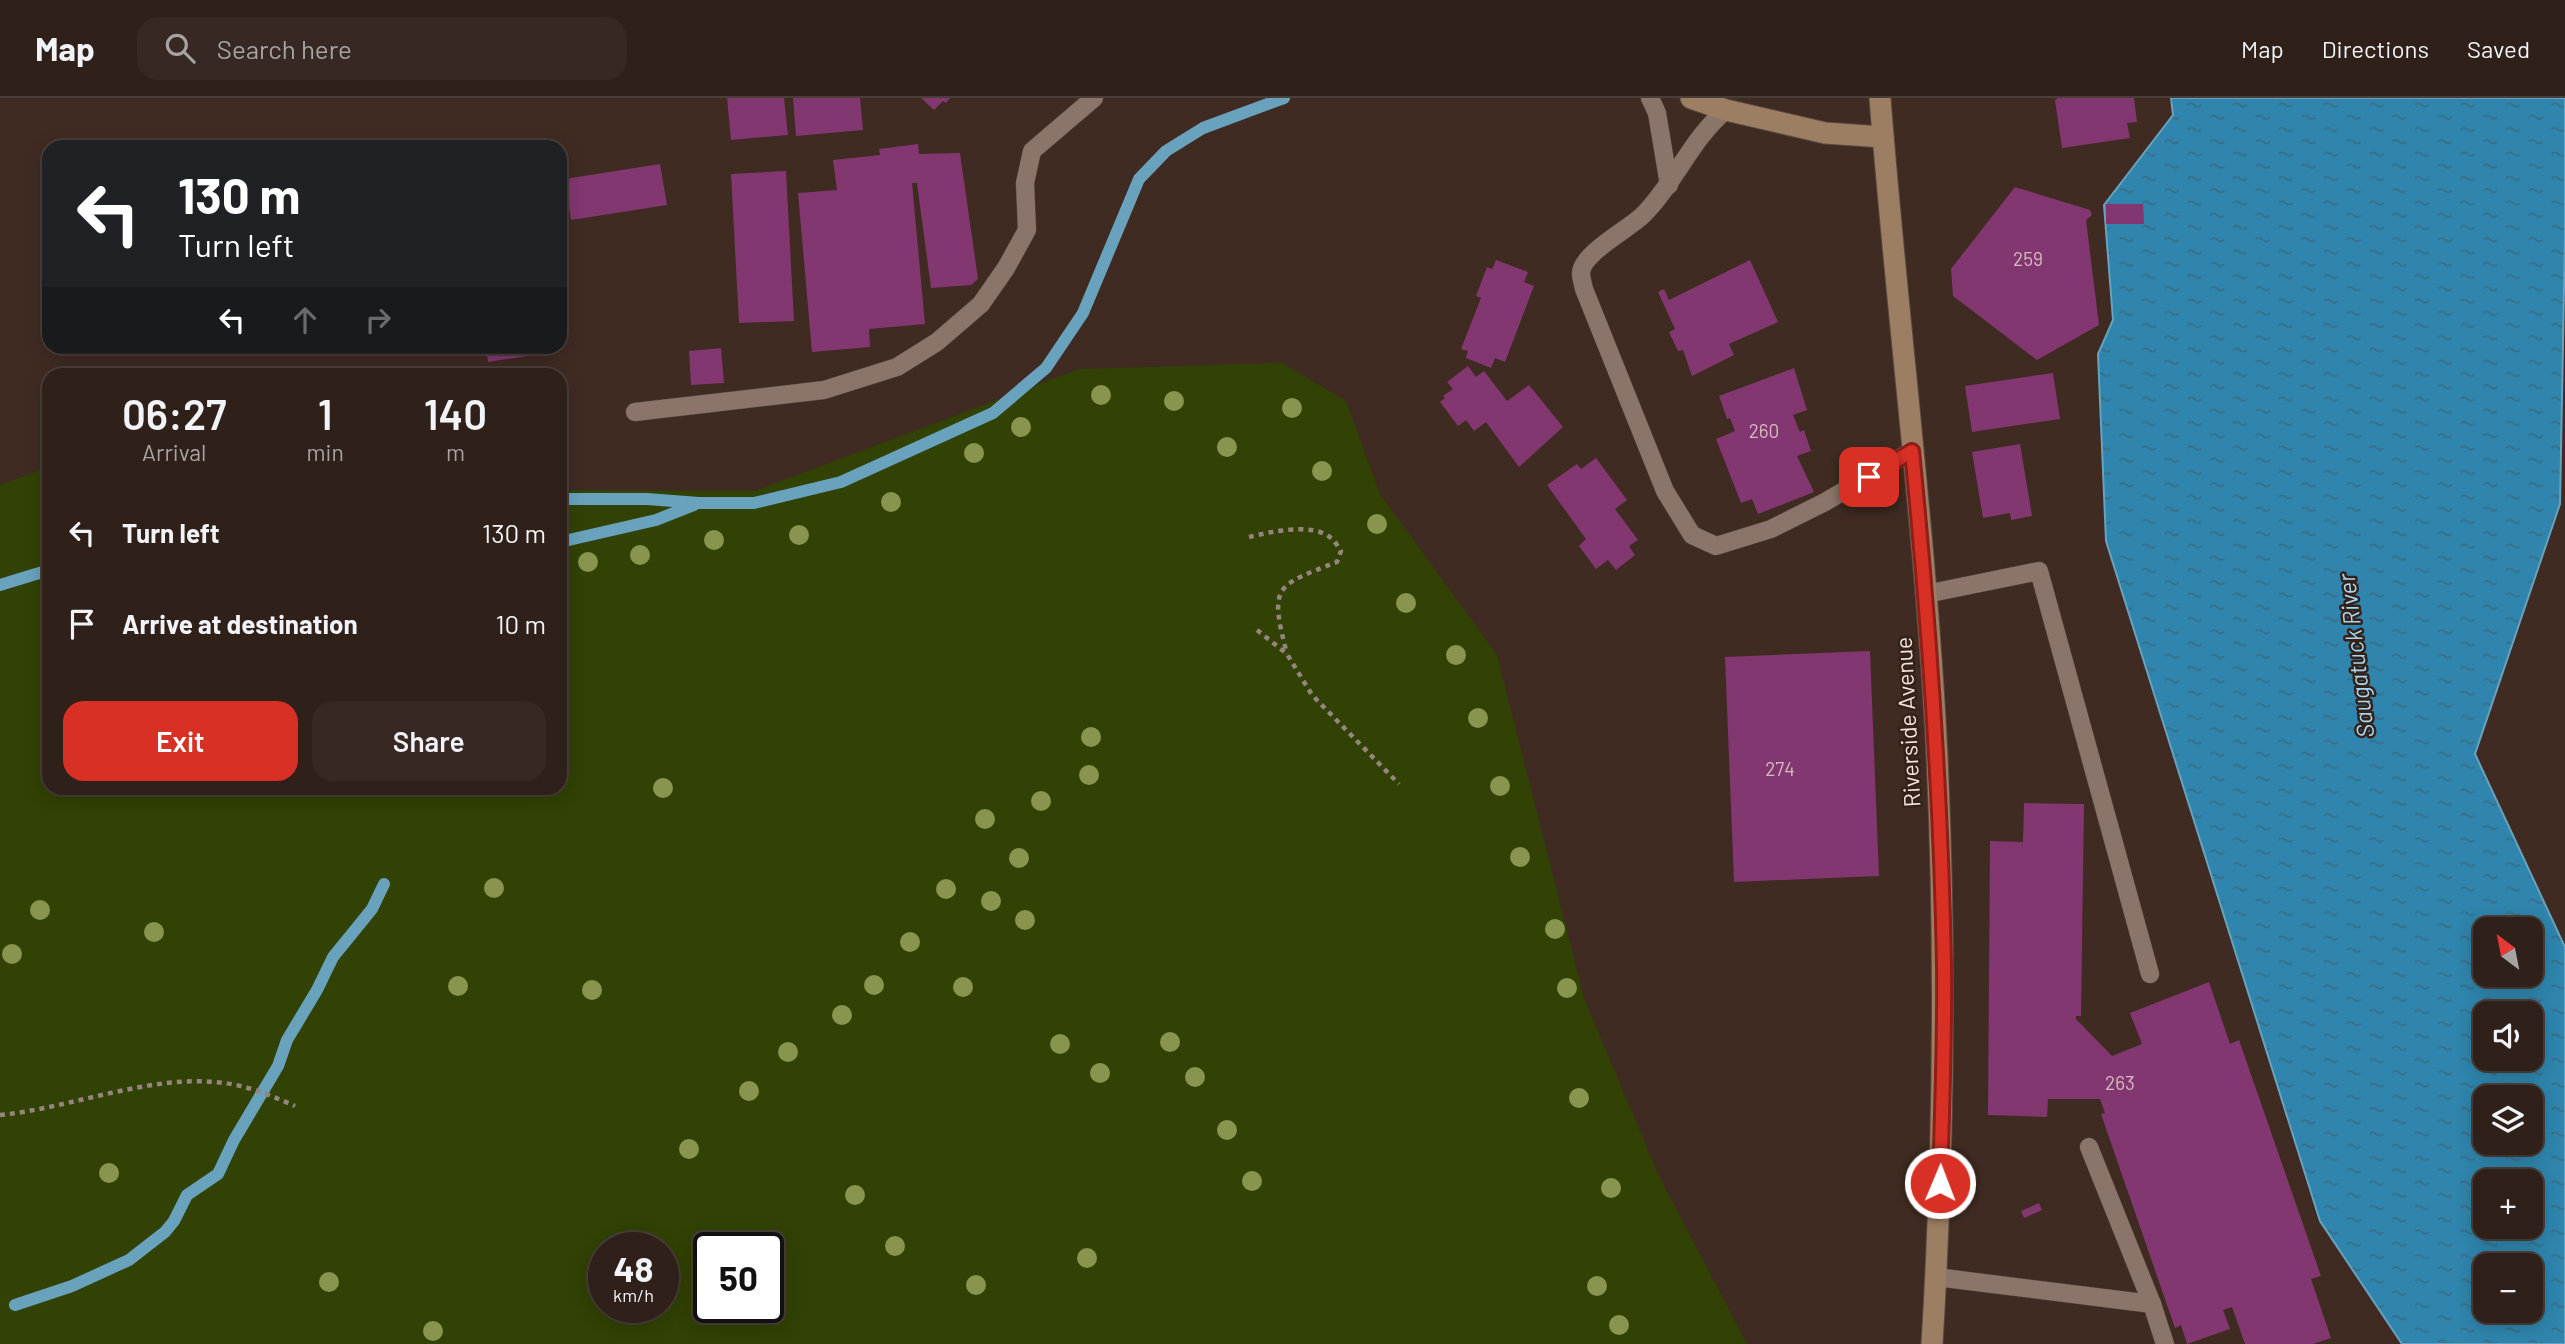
<!DOCTYPE html>
<meta charset="utf-8">
<style>
:root{--surface:#2f201a;--page:#372823;--text:#f1f3f6;--muted:#a7a3a2;--line:#4a3e39;--accent:#d93025}
body{margin:0;font-family:Barlow,sans-serif;background:var(--page);color:var(--text);height:100vh;display:flex;flex-direction:column;font-size:26px;white-space:nowrap}
*{box-sizing:border-box;margin:0}
p{font-size:23px;color:var(--muted)}
.icon{flex:none;width:38px;height:38px;fill:none;stroke:currentColor;stroke-width:2;stroke-linecap:round;stroke-linejoin:round}
.map{position:relative;flex:1;overflow:hidden}
.side{position:absolute;left:42px;top:270px;width:525px;height:427px;display:flex;flex-direction:column;background:var(--surface);border-radius:21px;box-shadow:0 4px 18px #0003,0 0 0 2px var(--line)}
.side>*{flex:none}
.guide{position:absolute;left:42px;top:42px;width:525px;height:214px;border-radius:21px;box-shadow:0 4px 18px #0003,0 0 0 2px var(--line);background:#202124;color:#fff;overflow:hidden}
.needle{width:46px;rotate:328deg}
.tools{position:absolute;left:2473px;top:819px;display:grid;gap:14px}
.tools a{display:grid;place-items:center;width:70px;height:70px;border-radius:14px;background:var(--surface);box-shadow:0 4px 18px #0003,0 0 0 2px var(--line);font-size:35px}
.speed{position:absolute;left:588px;top:1134px;display:flex;gap:14px;font-size:35px;font-weight:700;text-align:center}
.speed>*{display:grid;place-content:center;width:91px;height:91px;border-radius:50%;background:var(--surface);box-shadow:0 4px 18px #0003,0 0 0 2px var(--line);line-height:1}
.speed small{font-size:18px;font-weight:400}
.speed .limit{border:4px solid #111;border-radius:10px;background:#fff;color:#111}
.pin{position:absolute;display:grid;place-items:center;width:60px;height:60px;color:#fff;margin:-30px;border-radius:14px;box-shadow:0 4px 10px #0006}
.me{position:absolute;width:77px;margin:-38px;rotate:1deg;stroke-linejoin:round;filter:drop-shadow(0 0 5px #0008)}
.turn{display:flex;align-items:center;gap:24px;height:147px;padding:0 21px;font-size:32px}
.turn .icon{width:91px;height:91px;stroke-width:2.5}
.turn b{display:block;font-size:49px;line-height:60px}
.lanes{display:flex;align-items:center;height:66px;padding:0 21px;background:#0003;justify-content:center;gap:35px;direction:ltr}
.lanes .off{opacity:.35}
.eta{display:flex;justify-content:space-evenly;align-items:center;height:119px;text-align:center}
.eta b{font-size:42px;font-weight:600;line-height:49px}
.cta{display:flex;gap:14px;margin-top:auto;padding:14px 21px}
.cta a{flex:1;height:80px;border-radius:21px;background:var(--accent);color:#fff;font-size:28px;font-weight:600;line-height:80px;text-align:center}
.cta a+a{background:var(--page);color:var(--text)}
ul{padding:0;list-style:none}
li{display:flex;align-items:center;gap:21px;height:91px;padding:0 21px}
li div{flex:1}
li b{display:block;font-size:26px}
li em{font-style:normal}
header{display:flex;align-items:center;gap:42px;box-sizing:border-box;height:98px;padding:0 35px;background:var(--surface);border-bottom:2px solid var(--line)}
header strong{font-size:33px}
nav{display:flex;gap:38px;margin-inline-start:auto;font-size:24px}
.search{width:490px;height:63px;background:var(--page);display:flex;align-items:center;gap:18px;box-sizing:border-box;padding:0 24px;border-radius:21px;color:var(--muted);font-size:26px}
.map>svg:first-child{display:block}
.green{fill:#314204;fill-rule:evenodd}
.water{fill:url(#water-ripples);stroke:#69a2bc;stroke-width:2;fill-rule:evenodd}
.lines{fill:none;stroke-linecap:round;stroke-linejoin:round}
.stream{stroke:#69a2bc;stroke-width:12}
.building{fill:#823770}
.lane-casing{stroke:#5a4941;stroke-width:19}
.secondary-casing{stroke:#5a4941;stroke-width:23}
.path{stroke:#96857e;stroke-width:4.5;stroke-dasharray:5 5;stroke-linecap:butt}
.lane{stroke:#8b7469;stroke-width:18}
.secondary{stroke:#9c7e62;stroke-width:21}
.tree{fill:#88954e}
.route-casing{stroke:#8d1f18;stroke-width:18}
.route{stroke:#d93025;stroke-width:12}
.labels{text-anchor:middle;dominant-baseline:central;stroke-width:5;stroke-linejoin:round;paint-order:stroke}
.number-label{font-size:19px;fill:#d5b9c2}
.street-label{font-size:23px;fill:#f1e4de;stroke:#342118}
.water-label{font-size:24px;font-style:italic;fill:#a7d7f2;stroke:#342118}
</style>
<header>
<strong>Map</strong>
<div class="search"><svg class="icon" aria-label="search" viewBox="0 0 24 24"><circle cx="10" cy="10" r="6"/><path d="M15 15l6 6"/></svg>Search here</div>
<nav><a>Map</a><a>Directions</a><a>Saved</a></nav>
</header>
<div class="map">
<svg width="2565" height="1246" viewBox="0 0 2565 1246">
<defs>
<pattern id="water-ripples" width="26" height="14" patternUnits="userSpaceOnUse" patternTransform="scale(1.75)"><rect width="26" height="14" fill="#2f85ad"/><path d="M2 4q2-2 4 0t4 0M15 11q2-2 4 0t4 0" fill="none" stroke="#386e88"/></pattern>
</defs>
<rect width="100%" height="100%" fill="#3f2b22"/>
<path class="green" d="M1282,265l64,38 34,93 117,161 87,343 75,178 88,168h-1747v-859l49,-18v321h511v-298l195,1 324,-122zM604,1150h59v59h-59zM709,1150h59v59h-59z"/>
<path class="water" d="M2171,0h394v138l-5,268 -85,250 90,193v397h-163l-82,-123 -214,-680 -8,-187 15,-34 -9,-115 69,-90zM2485,831h45v46h-45zM2485,915h45v46h-45zM2485,999h45v46h-45zM2485,1083h45v46h-45zM2485,1167h45v46h-45z"/>
<g class="lines">
<g class="stream">
<path d="M560,401h87l52,4h55l87,-21 152,-69 53,-45 37,-55 56,-134 27,-28 37,-23 81,-30"/>
<path d="M560,444l96,-22 38,-15"/>
<path d="M0,487l49,-15"/>
<path d="M15,1207l57,-19 57,-26 36,-28 9,-11 13,-26 31,-21 16,-34 44,-74 9,-26 30,-50 16,-33 39,-48 12,-25"/>
</g>
</g>
<g class="building">
<path d="M727,0h57l4,37 -57,5z"/>
<path d="M793,0h67l3,32 -67,6z"/>
<path d="M921,0h29l-4,5 -3,-2 -9,9z"/>
<path d="M2058,0h76l3,24 -10,1 3,15 -68,10 -7,-48z"/>
<path d="M918,46l1,10 41,-1 18,126 -7,6 -40,3 -14,-105h-5l13,141 -56,5 1,18 -58,5 -14,-159 39,-3 -4,-30 47,-5 -1,-6z"/>
<path d="M660,66l7,41 -96,15 -6,-41z"/>
<path d="M786,73l8,150 -55,2 -8,-149z"/>
<path d="M2015,89l75,23 2,5 -6,5 13,105 -62,35 -84,-64 -2,-27z"/>
<path d="M2106,106h37l1,20h-38z"/>
<path d="M1496,162l32,12 -4,10 10,4 -29,76 -10,-4 -4,10 -25,-10 2,-7 -7,-2 20,-51 -5,-2 11,-29 5,2z"/>
<path d="M1750,162l28,62 -49,22 5,11 -42,21 -9,-26 -5,1 -9,-19 6,-3 -17,-37 6,-3 5,11z"/>
<path d="M486,248h53l1,8 -52,8z"/>
<path d="M721,250l3,35 -33,2 -2,-34z"/>
<path d="M1468,268l8,11 8,-6 23,30 22,-16 34,42 -44,40 -33,-45 -12,9 -8,-11 -8,6 -18,-24 5,-4 -2,-2 10,-7 -6,-7z"/>
<path d="M1794,270l13,42 -14,5 7,17 4,-2 7,21 -14,5 17,36 -56,22 -6,-15 -11,4 -25,-64 19,-8 -5,-13 -3,1 -8,-23z"/>
<path d="M2053,275l7,46 -88,13 -7,-46z"/>
<path d="M2020,346l12,72 -21,4 -1,-7 -27,5 -11,-66z"/>
<path d="M1596,360l31,42 -12,9 23,31 -9,6 6,9 -19,15 -8,-10 -12,9 -17,-23 7,-7 -39,-54 30,-21 4,5z"/>
<path d="M1870,553l9,225 -145,6 -9,-225z"/>
<path d="M2024,705l60,1 -3,212h-5v3l36,37 30,-12 -12,-31 79,-31 21,62 9,-4 82,236 -10,3 20,59 -18,6h-68l-13,-37 -9,3 7,19 -43,15 -6,-19 -6,3 -74,-214 4,-1 -5,-14h-52l-1,18 -59,-2 2,-274 33,1z"/>
<path d="M2039,1105l3,7 -18,8 -3,-7z"/>
</g>
<g class="lines">
<g class="lane-casing">
<g id="lane">
<path d="M1650,0l7,15 12,72"/>
<path d="M1726,12c-35,29 -51,73 -83,105 -14,14 -61,38 -62,58 0,5 2,11 3,16l81,202 27,44 24,11 55,-17 54,-27 87,-51"/>
<path d="M635,314l189,-22 73,-23 40,-25 44,-38 25,-36 21,-38 -2,-47 7,-32 62,-53"/>
<path d="M1926,496l113,-23 111,403"/>
<path d="M2089,1049l63,157"/>
<path d="M1936,1179l216,27 13,40"/>
</g>
</g>
<g class="secondary-casing">
<g id="secondary">
<path d="M1691,0l35,12 99,23 58,4"/>
<path d="M1880,0c17,219 46,437 57,657 9,198 7,391 -5,589"/>
</g>
</g>
<g class="path">
<path d="M1249,439c21,-5 64,-15 82,1 4,3 7,9 10,13l-4,11c-62,24 -68,23 -50,92"/>
<path d="M1257,532l30,24 25,41 87,89"/>
<path d="M0,1017c72,-7 153,-42 224,-32 25,3 48,13 71,23"/>
</g>
<use href="#lane" class="lane"/>
<use href="#secondary" class="secondary"/>
</g>
<g class="tree">
<circle cx="1101" cy="297" r="10"/>
<circle cx="1174" cy="303" r="10"/>
<circle cx="1292" cy="310" r="10"/>
<circle cx="1021" cy="329" r="10"/>
<circle cx="1227" cy="349" r="10"/>
<circle cx="974" cy="355" r="10"/>
<circle cx="1322" cy="373" r="10"/>
<circle cx="891" cy="404" r="10"/>
<circle cx="1377" cy="426" r="10"/>
<circle cx="799" cy="437" r="10"/>
<circle cx="714" cy="442" r="10"/>
<circle cx="640" cy="457" r="10"/>
<circle cx="588" cy="464" r="10"/>
<circle cx="1406" cy="505" r="10"/>
<circle cx="1456" cy="557" r="10"/>
<circle cx="1478" cy="620" r="10"/>
<circle cx="1091" cy="639" r="10"/>
<circle cx="1089" cy="677" r="10"/>
<circle cx="1500" cy="688" r="10"/>
<circle cx="663" cy="690" r="10"/>
<circle cx="1041" cy="703" r="10"/>
<circle cx="985" cy="721" r="10"/>
<circle cx="1520" cy="759" r="10"/>
<circle cx="1019" cy="760" r="10"/>
<circle cx="494" cy="790" r="10"/>
<circle cx="946" cy="791" r="10"/>
<circle cx="991" cy="803" r="10"/>
<circle cx="40" cy="812" r="10"/>
<circle cx="1025" cy="822" r="10"/>
<circle cx="1555" cy="831" r="10"/>
<circle cx="154" cy="834" r="10"/>
<circle cx="910" cy="844" r="10"/>
<circle cx="12" cy="856" r="10"/>
<circle cx="874" cy="887" r="10"/>
<circle cx="458" cy="888" r="10"/>
<circle cx="963" cy="889" r="10"/>
<circle cx="1567" cy="890" r="10"/>
<circle cx="592" cy="892" r="10"/>
<circle cx="842" cy="917" r="10"/>
<circle cx="1170" cy="944" r="10"/>
<circle cx="1060" cy="946" r="10"/>
<circle cx="788" cy="954" r="10"/>
<circle cx="1100" cy="975" r="10"/>
<circle cx="1195" cy="979" r="10"/>
<circle cx="749" cy="993" r="10"/>
<circle cx="1579" cy="1000" r="10"/>
<circle cx="1227" cy="1032" r="10"/>
<circle cx="689" cy="1051" r="10"/>
<circle cx="109" cy="1075" r="10"/>
<circle cx="1252" cy="1083" r="10"/>
<circle cx="1611" cy="1090" r="10"/>
<circle cx="855" cy="1097" r="10"/>
<circle cx="895" cy="1148" r="10"/>
<circle cx="1087" cy="1160" r="10"/>
<circle cx="329" cy="1184" r="10"/>
<circle cx="976" cy="1187" r="10"/>
<circle cx="1597" cy="1188" r="10"/>
<circle cx="1619" cy="1227" r="10"/>
<circle cx="433" cy="1233" r="10"/>
</g>
<g class="lines">
<g class="route-casing">
<path id="route" d="M1869,379l43,-26c17,171 29,342 32,514 1,73 -2,145 -4,218"/>
</g>
<use href="#route" class="route"/>
</g>
<g class="labels">
<g class="number-label">
<text x="2028" y="160">259</text>
<text x="1764" y="332">260</text>
<text x="1780" y="670">274</text>
<text x="2120" y="984">263</text>
</g>
<g class="street-label">
<text transform="translate(1907 624) rotate(-93)">Riverside Avenue</text>
</g>
<g class="water-label">
<text transform="translate(2355 558) rotate(-97)">Saugatuck River</text>
</g>
</g>
</svg>
<div class="tools">
<a><svg class="needle" viewBox="-14 -14 28 28"><path d="M0-13l5 13h-10z" fill="#e53935"/><path d="M0 13l5-13h-10z" fill="#a7a3a2"/></svg></a>
<a><svg class="icon" aria-label="sound" viewBox="0 0 24 24"><path d="M4 9h4l5-4v14l-5-4H4zM17 9q2 3 0 6"/></svg></a>
<a><svg class="icon" aria-label="layers" viewBox="0 0 24 24"><path d="M12 4l9 5-9 5-9-5zM3 14l9 5 9-5"/></svg></a>
<a>+</a>
<a>−</a>
</div>
<div class="speed"><div>48<small>km/h</small></div><div class="limit">50</div></div>
<div class="pin" style="left:1869px;top:379px;background:#d93025"><svg class="icon" aria-label="arrive" viewBox="0 0 24 24"><path d="M6 21V4h12l-3 4 3 4H6"/></svg></div>
<svg class="me" style="left:1940px;top:1085px" viewBox="-20 -20 40 40"><circle r="17" fill="#d93025" stroke="#fff" stroke-width="3"/><path d="M0-11L8 9 0 5-8 9z" fill="#fff"/></svg>
<div class="guide">
<div class="turn"><svg class="icon" aria-label="left" viewBox="0 0 24 24"><path d="M17 20v-9H6M10 6l-5 5 5 5"/></svg><div><b>130 m</b>Turn left</div></div>
<div class="lanes"><svg class="icon" aria-label="left" viewBox="0 0 24 24"><path d="M17 20v-9H6M10 6l-5 5 5 5"/></svg><svg class="icon off" aria-label="ahead" viewBox="0 0 24 24"><path d="M12 20V5M6 11l6-6 6 6"/></svg><svg class="icon off" aria-label="right" viewBox="0 0 24 24"><path d="M7 20v-9h11M14 6l5 5-5 5"/></svg></div>
</div>
<section class="side">
<div class="eta">
<div><b>06:27</b><p>Arrival</p></div>
<div><b>1</b><p>min</p></div>
<div><b>140</b><p>m</p></div>
</div>
<ul>
<li><svg class="icon" aria-label="left" viewBox="0 0 24 24"><path d="M17 20v-9H6M10 6l-5 5 5 5"/></svg><div><b>Turn left</b></div><em>130 m</em></li>
<li><svg class="icon" aria-label="arrive" viewBox="0 0 24 24"><path d="M6 21V4h12l-3 4 3 4H6"/></svg><div><b>Arrive at destination</b></div><em>10 m</em></li>
</ul>
<div class="cta"><a>Exit</a><a>Share</a></div>
</section>
</div>
